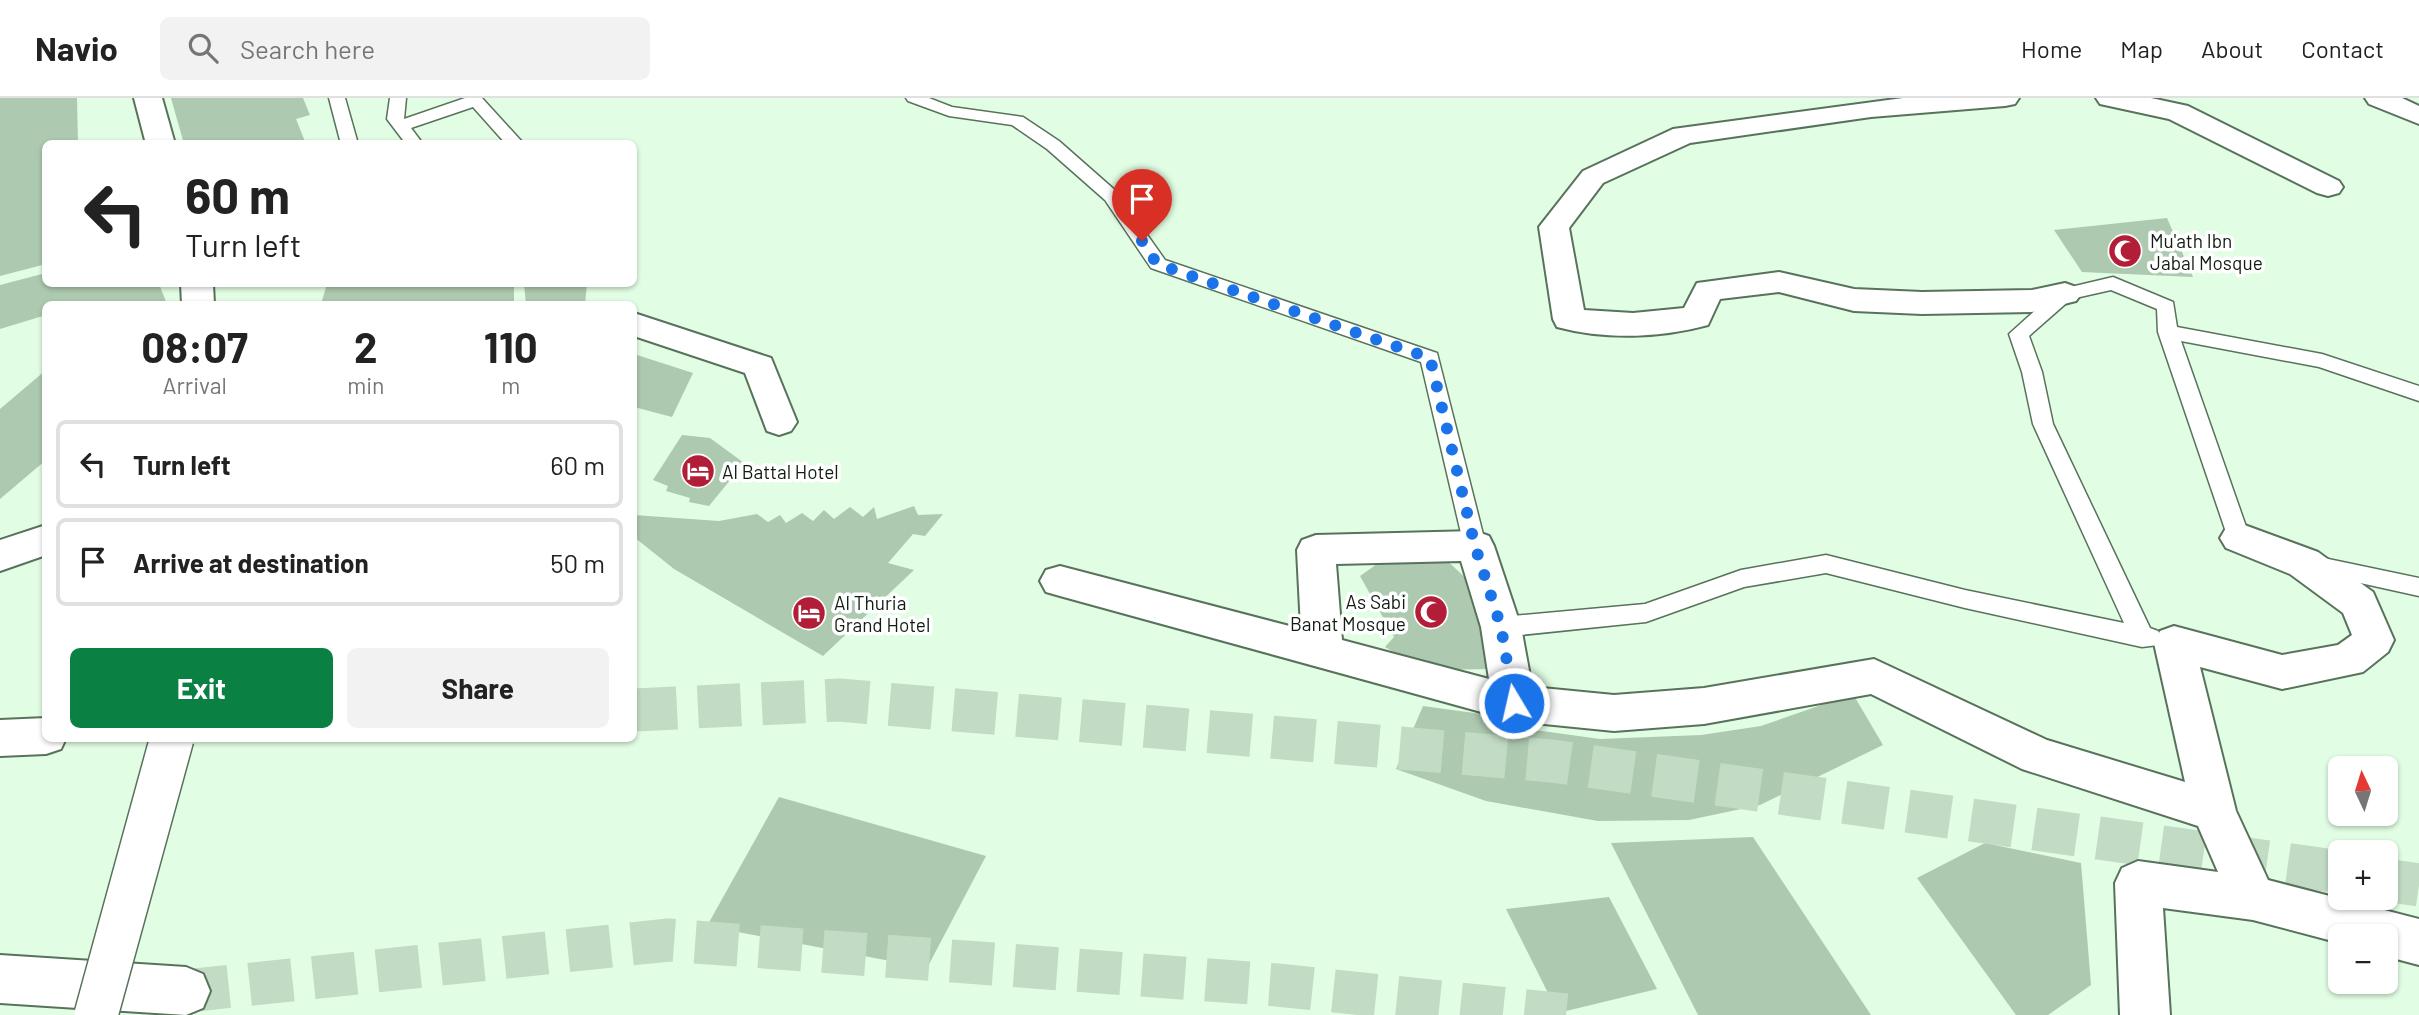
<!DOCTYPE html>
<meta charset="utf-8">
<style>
:root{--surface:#fff;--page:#f2f2f2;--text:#222;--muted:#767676;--line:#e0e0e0;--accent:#0b8043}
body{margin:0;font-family:Barlow,sans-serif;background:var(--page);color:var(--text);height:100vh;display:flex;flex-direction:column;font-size:26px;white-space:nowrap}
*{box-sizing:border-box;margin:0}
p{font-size:23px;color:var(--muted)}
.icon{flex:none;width:38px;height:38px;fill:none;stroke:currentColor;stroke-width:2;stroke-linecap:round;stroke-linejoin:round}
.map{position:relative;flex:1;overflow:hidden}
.details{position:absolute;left:42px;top:203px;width:595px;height:441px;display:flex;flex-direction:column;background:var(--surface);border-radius:10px;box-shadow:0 2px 5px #0004}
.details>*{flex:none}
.top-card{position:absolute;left:42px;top:42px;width:595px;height:147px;border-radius:10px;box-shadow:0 2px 5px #0004;background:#fff;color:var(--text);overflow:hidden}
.needle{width:46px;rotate:356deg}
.fabs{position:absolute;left:2328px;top:658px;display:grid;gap:14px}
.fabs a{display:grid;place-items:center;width:70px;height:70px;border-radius:10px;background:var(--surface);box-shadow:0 2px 5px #0004;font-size:35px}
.pin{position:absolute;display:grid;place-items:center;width:60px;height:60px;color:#fff;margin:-72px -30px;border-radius:50% 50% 50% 0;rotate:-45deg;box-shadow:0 0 7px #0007}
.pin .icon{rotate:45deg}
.me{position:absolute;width:77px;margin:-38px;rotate:351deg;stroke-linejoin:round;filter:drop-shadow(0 0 5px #0008)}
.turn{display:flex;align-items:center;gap:24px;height:147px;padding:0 28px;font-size:32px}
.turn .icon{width:91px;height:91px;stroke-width:2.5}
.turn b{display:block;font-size:49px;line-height:60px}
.eta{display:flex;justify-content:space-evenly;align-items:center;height:119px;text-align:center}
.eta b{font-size:42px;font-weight:700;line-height:49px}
.action{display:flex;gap:14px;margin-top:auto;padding:14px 28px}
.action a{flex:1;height:80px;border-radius:10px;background:var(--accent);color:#fff;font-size:28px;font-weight:700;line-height:80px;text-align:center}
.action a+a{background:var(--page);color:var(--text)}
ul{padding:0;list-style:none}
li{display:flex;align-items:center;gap:21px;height:88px;margin:0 14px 10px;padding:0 14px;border:4px solid var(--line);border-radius:10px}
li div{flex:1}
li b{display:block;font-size:26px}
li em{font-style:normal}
header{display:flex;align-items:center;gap:42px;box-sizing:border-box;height:98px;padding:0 35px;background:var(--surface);border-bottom:2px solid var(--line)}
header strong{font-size:33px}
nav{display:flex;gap:38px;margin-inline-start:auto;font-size:24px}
.search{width:490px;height:63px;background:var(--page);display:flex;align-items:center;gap:18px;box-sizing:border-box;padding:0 24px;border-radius:10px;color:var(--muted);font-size:26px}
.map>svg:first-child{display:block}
.building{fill:#adc9b0}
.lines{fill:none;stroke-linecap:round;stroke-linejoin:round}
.primary-tunnel{stroke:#c2dbc4;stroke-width:43;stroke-dasharray:43 21;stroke-linecap:butt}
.service-casing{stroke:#58725b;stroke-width:3}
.minor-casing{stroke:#58725b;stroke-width:4}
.primary-casing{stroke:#58725b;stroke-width:4}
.service{fill:#fff;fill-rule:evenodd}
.minor{fill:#fff;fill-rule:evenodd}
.primary{fill:#fff;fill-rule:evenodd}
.minor-bridge-casing{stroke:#58725b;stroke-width:46;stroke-linecap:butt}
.minor-bridge{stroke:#fff;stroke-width:43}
.route{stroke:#1a73e8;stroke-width:12;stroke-dasharray:0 21.6}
.labels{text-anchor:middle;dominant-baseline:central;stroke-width:7;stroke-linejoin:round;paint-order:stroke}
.poi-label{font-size:19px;fill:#121c13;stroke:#fff;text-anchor:start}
</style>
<header>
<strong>Navio</strong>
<div class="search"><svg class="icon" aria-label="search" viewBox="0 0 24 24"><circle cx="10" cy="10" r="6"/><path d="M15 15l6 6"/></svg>Search here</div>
<nav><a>Home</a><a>Map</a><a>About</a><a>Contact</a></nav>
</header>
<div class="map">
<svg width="2419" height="917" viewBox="0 0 2419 917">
<rect width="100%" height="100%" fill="#e1fde3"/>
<g class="building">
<path d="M0,0h77l1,46h-32v120l-46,12z"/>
<path d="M171,0h132l7,17 -14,4 10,25h-122z"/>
<path d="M2167,120l26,59 -111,-5 -28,-42z"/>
<path d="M46,175v11h113l8,20h-121v11l-46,14v-44z"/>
<path d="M327,186h187v20h-193z"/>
<path d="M524,186h63l-2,20h-59z"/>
<path d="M634,256l59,19 -21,44 -38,-10z"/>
<path d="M46,272v90l-46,39v-90z"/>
<path d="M682,337l28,3 34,25 -35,43 -20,-4 1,-4 -24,-7 2,-5 -15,-6z"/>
<path d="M914,408l4,9 25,-1 -18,22 -12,-2 -25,29 26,7 -91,86 -149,-87 -40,-32v-22l85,6 38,-7 11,8 12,-7 6,8 16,-10 11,8 11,-11 10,9 16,-12 13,10 11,-10 3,12z"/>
<path d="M1436,452l40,38 16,81 -68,1 -39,-23 9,-10 -34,-61 30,-21z"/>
<path d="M1853,596l30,51 -123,60 -71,15 -91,1 -112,-20 -90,-32 27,-63 66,9 9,10 102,14 101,-4 60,-9z"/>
<path d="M779,699l207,59 -59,112 -220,-42z"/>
<path d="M1753,739l118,178h-173l-87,-172z"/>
<path d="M1985,745l96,20 10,122 -43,30h-32l-99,-137z"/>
<path d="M1609,799l48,92 -99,24 -52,-104z"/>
</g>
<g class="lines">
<g class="primary-tunnel">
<path d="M634,612l205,-10 713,61 788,111"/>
<path d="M2385,782l34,5"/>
<path d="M186,893l483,-51 608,45 289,30"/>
</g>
<g class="service-casing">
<g id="service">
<path d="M329,0h16l13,46h-17z"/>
<path d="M390,0h16l-2,21 61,-21h17l42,46h-18l-33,-37 -62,21 12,16h-17l-19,-25z"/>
<path d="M906,0h23l23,9 71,10 36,24 58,51 48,68 272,93 49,193 -3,6 -8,3 -8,-3 -3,-6 -43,-184 -270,-94 -46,-68 -58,-51 -35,-24 -63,-9 -41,-15z"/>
<path d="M2113,179l60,25 4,25 145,27 97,32v15l-100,-34 -138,-26 69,197 -3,6 -8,3 -8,-3 -3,-6 -70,-206 -1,-23 -46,-19 -40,9 -42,37 13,36 11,52 97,204 8,3 4,7 -4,7 -16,2 -177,-39 -139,-35 -82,14 -98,35 -145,15 -8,-3 -4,-7 4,-7 8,-3 144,-13 96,-34 85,-15 139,35 159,33 -91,-199 -11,-52 -13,-38 49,-44z"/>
<path d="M2314,458l105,22v18l-113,-25 -3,-6 3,-6z"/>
</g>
</g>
<g class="minor-casing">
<g id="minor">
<path d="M134,0h28l13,46h-29z"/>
<path d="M1903,0h116l-4,6 -10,2 -134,11 -181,26 -87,40 -34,45 15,82 49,3 51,-5 13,-25 82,-11 75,17 68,3 110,-2 33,-7 11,4 5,7 -5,7 -44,11 -110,2 -68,-3 -75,-19 -59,7 -12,26c-48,13 -102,15 -151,2l-4,-8 -14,-92 44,-56 90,-42z"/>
<path d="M2096,0h55l37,8 151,75 4,6 -4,6 -11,3 -11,-3 -148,-74 -69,-15z"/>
<path d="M2365,0h37l17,8v18l-50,-20z"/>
<path d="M181,186h32l1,20h-32z"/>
<path d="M634,215l137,45 26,64 -6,9 -12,4 -12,-4 -22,-58 -111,-37z"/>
<path d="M2239,425l79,29 55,40 21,48 -6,12 -25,20 -81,17 -82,-22 36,144 32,69 151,39v46l-34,-9v-20h-45v7l-87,-23 -90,-12 7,107h-50l-5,-132 7,-15 16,-7 80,11 -20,-46 -176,-57 -151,-75 -167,30 -90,7 -100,-10 -454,-125 -14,-4 -6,-11 6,-11 14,-4 241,63 -4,-79 5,-10 14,-5 159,-4 14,5 5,10 27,81 11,60 82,8 90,-7 170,-29 173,81 138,42 -31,-139 6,-12 14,-5 108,29 56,-10 14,-10 -9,-22 -53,-39 -64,-26 -6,-10 6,-10zM1461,463l20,66 8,52 -147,-39 -6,-76z"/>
<path d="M46,427v30l-46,16v-31z"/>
</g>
</g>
<g class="primary-casing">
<g id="primary">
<path d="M46,620v20h20l-5,11 -15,5 -46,2v-36z"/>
<path d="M0,857l186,12 17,7 7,17 -7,17 -17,7 -186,-12z"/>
</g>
</g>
<use href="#service" class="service"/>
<use href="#minor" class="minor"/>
<use href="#primary" class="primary"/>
<g class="minor-bridge-casing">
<path id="minor-bridge" d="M96,917l76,-277"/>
</g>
<use href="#minor-bridge" class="minor-bridge"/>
</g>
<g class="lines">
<path class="route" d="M1142,143l15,23 273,94 45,188 26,81 13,76"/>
</g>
<defs>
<g id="mosque-disc" transform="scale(1.75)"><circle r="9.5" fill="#b21e37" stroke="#fff"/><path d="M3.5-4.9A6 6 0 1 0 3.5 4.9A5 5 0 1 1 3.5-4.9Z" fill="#fff"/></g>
<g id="hotel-disc" transform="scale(1.75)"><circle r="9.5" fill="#b21e37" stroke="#fff"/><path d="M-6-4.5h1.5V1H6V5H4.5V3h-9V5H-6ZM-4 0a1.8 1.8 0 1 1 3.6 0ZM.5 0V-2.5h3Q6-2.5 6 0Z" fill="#fff"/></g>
</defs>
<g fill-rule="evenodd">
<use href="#mosque-disc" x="2125" y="153"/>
<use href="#hotel-disc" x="698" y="373"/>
<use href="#mosque-disc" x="1431" y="514"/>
<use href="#hotel-disc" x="809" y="515"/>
</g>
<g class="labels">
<g class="poi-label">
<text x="2150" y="142">Mu'ath Ibn<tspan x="2150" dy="22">Jabal Mosque</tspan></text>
<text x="722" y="373">Al Battal Hotel</text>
<text x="1406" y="503" text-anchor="end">As Sabi<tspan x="1406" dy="22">Banat Mosque</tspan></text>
<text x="834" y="504">Al Thuria<tspan x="834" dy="22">Grand Hotel</tspan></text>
</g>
</g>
</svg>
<div class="fabs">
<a><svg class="needle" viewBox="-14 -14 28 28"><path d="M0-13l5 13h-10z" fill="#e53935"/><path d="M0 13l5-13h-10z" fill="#767676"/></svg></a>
<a>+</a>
<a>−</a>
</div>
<div class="pin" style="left:1142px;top:143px;background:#d93025"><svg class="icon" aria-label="arrive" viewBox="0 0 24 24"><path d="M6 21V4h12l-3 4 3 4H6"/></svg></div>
<svg class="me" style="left:1514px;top:605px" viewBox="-20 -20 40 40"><circle r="17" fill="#1a73e8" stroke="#fff" stroke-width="3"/><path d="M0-11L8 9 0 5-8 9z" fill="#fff"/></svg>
<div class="top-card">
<div class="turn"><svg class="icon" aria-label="left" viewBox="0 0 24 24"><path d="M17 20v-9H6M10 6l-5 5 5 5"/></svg><div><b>60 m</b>Turn left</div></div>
</div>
<section class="details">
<div class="eta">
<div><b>08:07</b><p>Arrival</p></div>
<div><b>2</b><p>min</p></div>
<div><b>110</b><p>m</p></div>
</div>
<ul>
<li><svg class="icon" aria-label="left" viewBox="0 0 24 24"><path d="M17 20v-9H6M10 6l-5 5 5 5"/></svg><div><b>Turn left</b></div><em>60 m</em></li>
<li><svg class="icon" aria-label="arrive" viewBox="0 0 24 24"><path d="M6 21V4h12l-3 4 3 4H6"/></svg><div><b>Arrive at destination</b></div><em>50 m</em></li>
</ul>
<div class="action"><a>Exit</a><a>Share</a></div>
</section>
</div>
